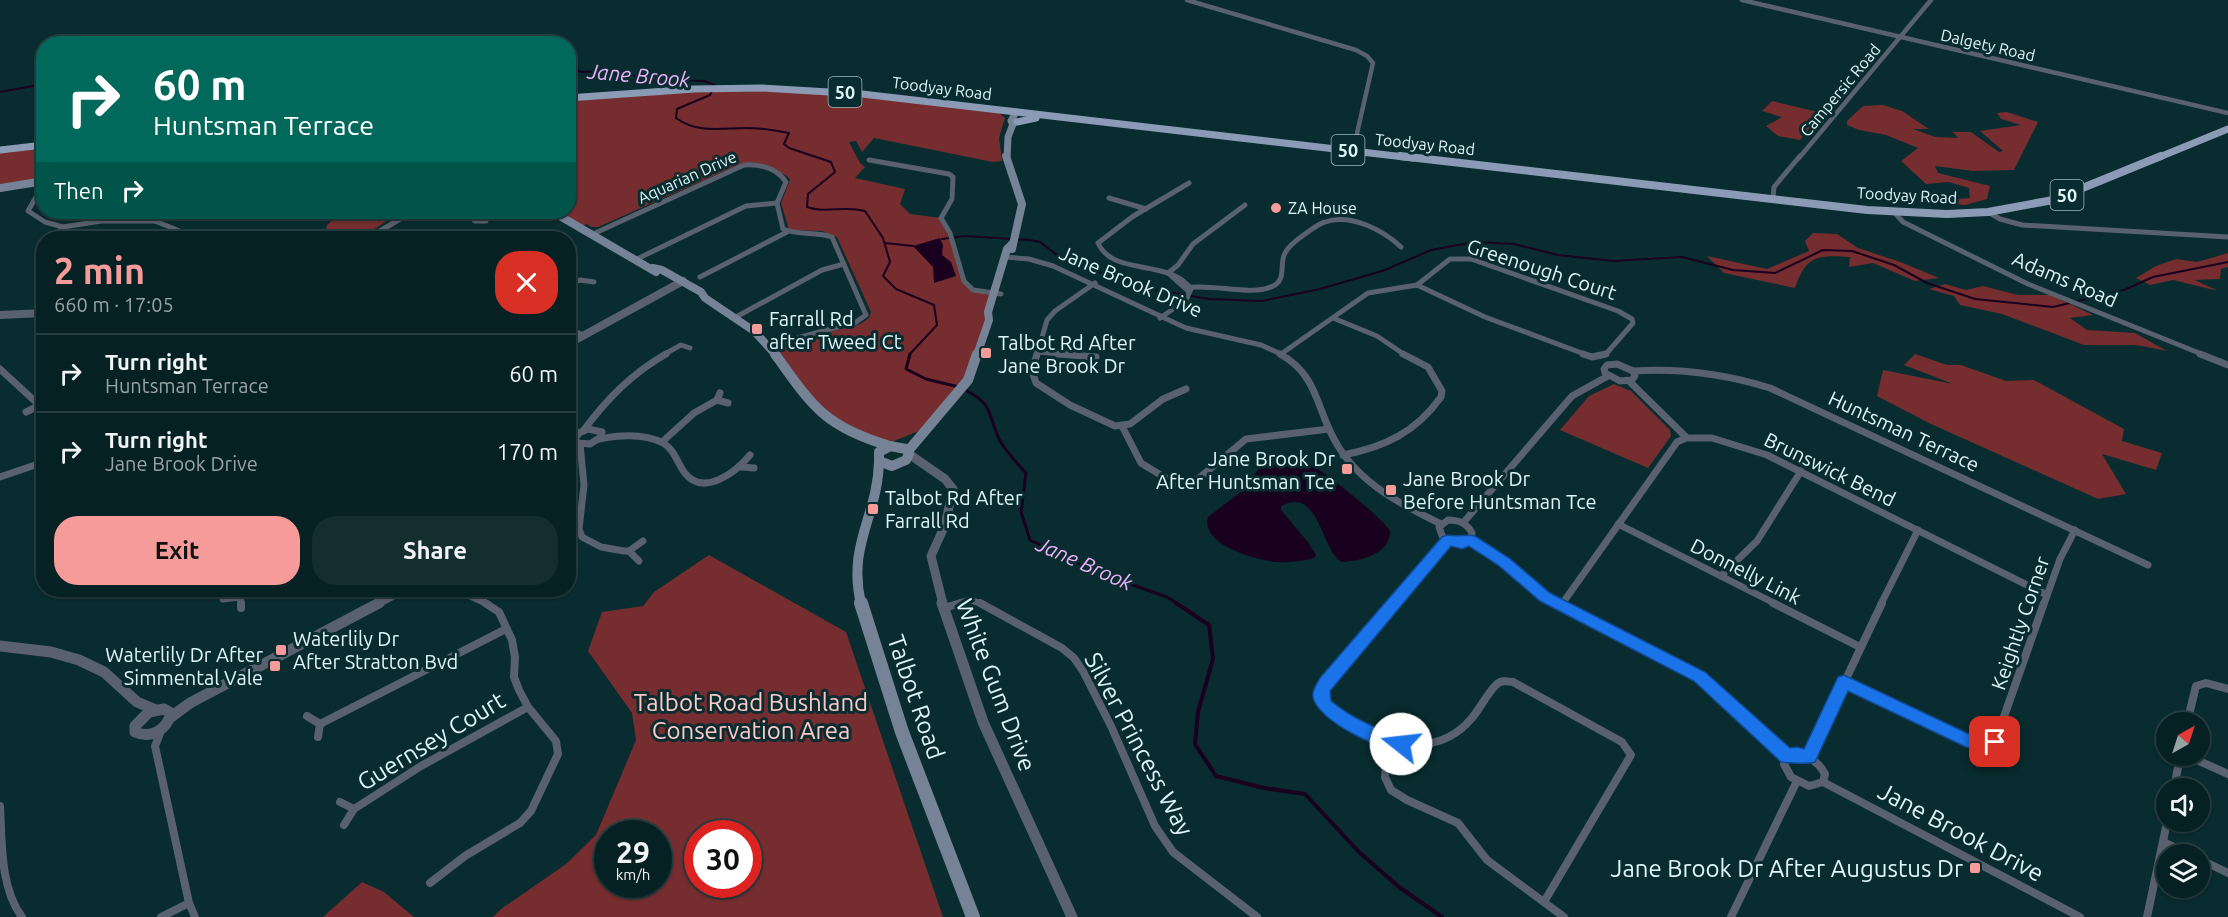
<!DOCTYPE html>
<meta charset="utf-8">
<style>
:root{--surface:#062123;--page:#142e30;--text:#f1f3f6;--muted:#98a3a6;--line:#273e41;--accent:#f59b99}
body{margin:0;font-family:Ubuntu,sans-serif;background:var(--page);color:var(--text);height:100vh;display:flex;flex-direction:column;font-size:22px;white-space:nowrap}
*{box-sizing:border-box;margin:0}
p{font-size:20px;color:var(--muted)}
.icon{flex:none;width:33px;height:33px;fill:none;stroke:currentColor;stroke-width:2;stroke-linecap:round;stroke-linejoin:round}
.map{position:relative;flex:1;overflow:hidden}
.side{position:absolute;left:36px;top:231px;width:540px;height:366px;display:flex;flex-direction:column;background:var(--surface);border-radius:24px;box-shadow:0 2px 4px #0004,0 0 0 2px var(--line)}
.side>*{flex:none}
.top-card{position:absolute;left:36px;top:36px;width:540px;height:183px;border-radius:24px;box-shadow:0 2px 4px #0004,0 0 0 2px var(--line);background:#00695c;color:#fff;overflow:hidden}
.needle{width:39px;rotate:39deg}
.fabs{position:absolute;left:2156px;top:712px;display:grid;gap:12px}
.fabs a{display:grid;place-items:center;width:54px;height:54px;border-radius:50%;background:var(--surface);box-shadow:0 2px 4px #0004,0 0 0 2px var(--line);font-size:30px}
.speed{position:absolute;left:594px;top:820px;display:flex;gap:12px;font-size:30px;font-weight:700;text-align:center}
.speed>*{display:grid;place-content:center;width:78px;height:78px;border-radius:50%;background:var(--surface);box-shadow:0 2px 4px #0004,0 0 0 2px var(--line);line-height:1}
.speed small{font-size:15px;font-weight:400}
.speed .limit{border:9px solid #d22;background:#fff;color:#111}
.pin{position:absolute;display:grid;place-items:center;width:51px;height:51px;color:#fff;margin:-26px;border-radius:12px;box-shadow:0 3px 9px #0006}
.me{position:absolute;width:66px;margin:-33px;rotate:286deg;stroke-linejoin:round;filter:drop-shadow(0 0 4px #0008)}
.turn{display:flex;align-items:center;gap:21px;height:126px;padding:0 18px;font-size:27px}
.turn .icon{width:78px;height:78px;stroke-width:2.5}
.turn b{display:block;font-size:42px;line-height:51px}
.then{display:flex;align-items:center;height:57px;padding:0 18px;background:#0003;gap:12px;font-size:22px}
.round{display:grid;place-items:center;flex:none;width:63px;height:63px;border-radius:24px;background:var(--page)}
.head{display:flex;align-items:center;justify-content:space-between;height:102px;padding:0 18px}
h1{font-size:36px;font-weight:700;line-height:45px;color:var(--accent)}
.primary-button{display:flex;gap:12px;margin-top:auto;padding:12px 18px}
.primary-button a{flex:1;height:69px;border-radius:24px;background:var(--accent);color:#111;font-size:24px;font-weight:700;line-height:69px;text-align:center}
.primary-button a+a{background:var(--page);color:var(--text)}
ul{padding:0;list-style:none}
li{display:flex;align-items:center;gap:18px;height:78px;padding:0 18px;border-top:2px solid var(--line)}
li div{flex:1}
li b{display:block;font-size:22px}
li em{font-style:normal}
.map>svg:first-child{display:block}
.green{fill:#762d2f;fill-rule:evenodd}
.water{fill:#1a001f}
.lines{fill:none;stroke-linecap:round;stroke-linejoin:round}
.stream-far2{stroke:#1a001f;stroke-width:2}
.stream-far1{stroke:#1a001f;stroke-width:3}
.stream{stroke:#1a001f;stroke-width:4}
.minor-far3{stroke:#59616e;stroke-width:4.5}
.minor-far2{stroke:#59616e;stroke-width:5}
.minor-far1{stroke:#59616e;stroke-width:7}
.minor{stroke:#59616e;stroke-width:8}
.tertiary-far2{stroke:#59616e;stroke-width:8}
.tertiary-far1{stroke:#59616e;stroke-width:9}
.tertiary{stroke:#59616e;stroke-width:11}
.secondary-far3{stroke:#768296;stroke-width:7}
.secondary-far2{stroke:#768296;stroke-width:8}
.secondary-far1{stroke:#768296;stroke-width:10}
.secondary{stroke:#768296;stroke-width:14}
.primary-far1{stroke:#8b9bb5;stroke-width:7}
.primary{stroke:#8b9bb5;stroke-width:8}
.route{fill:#1a73e8;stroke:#114b97;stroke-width:1.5}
.poi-dot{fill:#f59b99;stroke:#082c2f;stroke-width:2}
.labels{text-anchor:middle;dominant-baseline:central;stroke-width:6;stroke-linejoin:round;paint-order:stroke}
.far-street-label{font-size:16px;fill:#def6f8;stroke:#082c2f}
.far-poi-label{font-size:16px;fill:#def6f8;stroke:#082c2f;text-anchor:start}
.shield{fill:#082c2f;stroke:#9eb9bc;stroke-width:1.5}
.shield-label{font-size:18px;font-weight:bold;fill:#def6f8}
.street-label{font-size:20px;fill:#def6f8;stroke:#082c2f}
.poi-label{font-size:20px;fill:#def6f8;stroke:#082c2f;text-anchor:start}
.water-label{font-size:21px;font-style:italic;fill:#f0b1fb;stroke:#082c2f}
.near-street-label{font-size:24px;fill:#def6f8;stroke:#082c2f}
.near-park-label{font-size:24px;fill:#fec8c6;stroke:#082c2f}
.near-poi-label{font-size:24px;fill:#def6f8;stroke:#082c2f;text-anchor:end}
</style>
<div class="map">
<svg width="2228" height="917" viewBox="0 0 2228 917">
<rect width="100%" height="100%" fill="#082c2f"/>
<g class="green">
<path d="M791,89l207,23 7,6 -6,20 3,23 -9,1 -119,-24 -12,14 -6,-11 -7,1 11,21 5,4 -10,11 50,11 -5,15 10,10 31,4 28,69 25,7 -19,70 -44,62 -37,15 -17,-1 -44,-24 -26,-25 -28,-40 2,-5 6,-3 73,-19 9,-6 2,-6 -34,-75 -15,-6 -33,-1 -8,-27 9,-23 -3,-4c-20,-10 -28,-16 -51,-10l-138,61h-7l-4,-3 -5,2 -25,-14h11l1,-114 74,-5z"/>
<path d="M1772,101l46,11 6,5 -11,7 -13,16 -22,-4 -12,-10 16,-9 -20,-6z"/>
<path d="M1883,105l19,6 27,18h-16l22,8 23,1 -5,-6h18l28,20 4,-1 -23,-20 41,-6 -20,-6 -4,-6 10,-1 31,10 -24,48 -41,1 -38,-5 3,7 52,13 -3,13 -22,6 -40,-3 45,-4 -1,-10 -20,-6 -23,2 -25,-23 17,-13 -32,-13 -27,-5 -12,-5v-4l16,-15z"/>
<path d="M43,145v33l-43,8v-36z"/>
<path d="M341,212h56l1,2 -38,24h-36l3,-13z"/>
<path d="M1813,233l24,1 21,14 45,15 36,15 -24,3 -42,-18 -24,4 1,-10c-32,-2 -44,-2 -55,31l-71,-15 -17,-17 60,13 42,-18 -4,-10z"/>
<path d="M2228,253v14l-7,2 -1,10 -25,1 23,11 -45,-11 -23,5 -14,-7 20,-12 20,-7 21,3z"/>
<path d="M1945,284l21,6 17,-4 35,9h33l42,20 -23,3 17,12 48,3 32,18 -31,-6h-52l-82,-31 -42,-9 -6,-9 -25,-7z"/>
<path d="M1915,354l32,11h14l45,16 28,-1 90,49 -2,12 40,12 -6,17 -54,-16 24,40 -28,5 -167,-75 -54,-28 6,-26 70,14 -49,-19z"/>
<path d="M1614,384l17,7 39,39 1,6 -23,32 -88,-38 29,-34z"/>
<path d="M709,555l137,77 97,285h-450l8,-8 65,-45 30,-29 40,-95 -4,-27 -44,-62 14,-39 41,-6 11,-14zM608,834h50v51h-50zM698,834h50v51h-50z"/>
<path d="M362,882l22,10 30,25h-91z"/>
</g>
<g class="water">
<path d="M940,238l3,7 -1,10 9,7 5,14 -22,7 -1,-16 -20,-21z"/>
<path d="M1282,456c8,1 15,2 23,5 17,9 75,54 85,70 0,23 -29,30 -48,31 -21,-10 -22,-77 -61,-56v4l26,31 9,14 -2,3c-12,3 -26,5 -38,4 -20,-2 -76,-17 -68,-45l38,-29 15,-23z"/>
</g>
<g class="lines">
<g class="stream-far2">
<path d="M301,44h18"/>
<path d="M568,69l15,3 26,-1 44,8 51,2 11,4 -5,10 -33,14 -1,9c22,16 45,10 70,10 14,0 29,2 43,5l-5,11 5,4 42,14 4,10 -27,22 -1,13c20,7 35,-2 58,4l18,27 7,24 -7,14 13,13 38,16 3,20 -28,30"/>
<path d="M0,92l44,-8"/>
<path d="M942,239l22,-3 66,4 10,2 17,13 81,32 71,12 53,2 58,-12 65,-19 46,-20 43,-8 40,2 44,11 55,6 69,-4 51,13 42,3 48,-23 29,1 42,14 33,18 48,16 78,8 71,-17 29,-13 75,-15"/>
<path d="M885,243l28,3"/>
</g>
<g class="stream-far1">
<path d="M910,354l-4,15 20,10 33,8"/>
<path d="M965,390c28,13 23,25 34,49 7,13 17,23 27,34l-5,39 9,28 66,32 71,25 11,7"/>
</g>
<path class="stream" d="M1176,603l33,22 4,34 -15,53 -3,32 21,32 48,12 41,6 54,58 40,35 43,30"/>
<g class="minor-far3">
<path d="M1187,0l169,50 11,6 6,7 -20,88"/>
<path d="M1742,0l486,113"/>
<path d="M1799,158l132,-158"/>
</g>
<g class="minor-far2">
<path d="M869,160l80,14 4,3 -1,22 -11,19 9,15 14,48 9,9 28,4"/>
<path d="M44,183l-16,28 17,11 18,5 38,-6h54l42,17"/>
<path d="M1109,198l37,11"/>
<path d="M1773,198l1,-11 26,-31"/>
<path d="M466,212l9,9h11"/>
<path d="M1894,212l9,10 125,62 176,71"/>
<path d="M1988,212l12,7 22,6 206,12"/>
<path d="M155,221l17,-9"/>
<path d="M593,234l151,-69c16,-1 33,3 42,17l-9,21 6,26c16,7 33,2 49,8l34,78 -10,7 -88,24"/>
<path d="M53,238l10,-11"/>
<path d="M170,238l13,-5"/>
<path d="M368,238l44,-26"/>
<path d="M1005,257l24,2 24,7 133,62 75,17 22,10"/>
<path d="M637,259l109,-53 31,-3"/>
<path d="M41,269l3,-1"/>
<path d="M1168,273l10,-8 15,-21 52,-39"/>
<path d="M1168,273l20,18"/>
<path d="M700,277l87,-45"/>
<path d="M568,285l12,-5 14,2"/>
<path d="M1417,285l68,32 102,38"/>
<path d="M1417,285l33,-26h21l147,52 14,8 1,4 -27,31 -6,1"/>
<path d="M1186,288c26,-5 65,9 87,-2 14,-6 6,-23 12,-33 4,-8 13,-14 20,-19 6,-4 13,-10 20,-12 25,-9 58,8 76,25"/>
<path d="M736,317l86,-47 22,-6"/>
<path d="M1160,318l26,-18 5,-11c-22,-31 -78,-12 -93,-46l34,-26 57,-34"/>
<path d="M1333,318l44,18 28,19"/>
<path d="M568,328l15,7"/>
<path d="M1037,352l39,3"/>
<path d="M1281,354l87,-61 49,-8"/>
<path d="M663,355l18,-10 9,3"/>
<path d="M1037,355l10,-35 8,-9 40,-28"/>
</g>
<g class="minor-far1">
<path d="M1037,354l-5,17 4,12 34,22 45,21 15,-2 33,-25 23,-10"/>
<path d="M1058,354l38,3"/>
<path d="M1280,354c40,22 36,58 58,92 23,38 64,59 103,78"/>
<path d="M1583,354l9,3 14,-3"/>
<path d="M2200,354l28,11"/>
<path d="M1617,364l16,7 2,5 -3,4 -12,1 -15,-8 -1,-4 3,-4z"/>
<path d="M0,369l38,35"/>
<path d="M1633,371c47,-3 92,3 137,17l378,177"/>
<path d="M1629,381l57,56"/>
<path d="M720,393l-3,7 11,3"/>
<path d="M26,412l18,-9"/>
<path d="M1122,426l19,37 31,19 8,2 18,-5 48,-40 83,-10"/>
<path d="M588,429l14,3 -1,5 -11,7 -12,-1 -3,-4 4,-6z"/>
<path d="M583,431c24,-32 48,-57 83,-77"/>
<path d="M599,439c20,-4 45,-6 64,4 11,6 14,19 21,29 19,26 52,0 66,-17"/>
<path d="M662,442l32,-29 23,-13"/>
<path d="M580,444l4,41 -5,44 3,8 19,10 23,4h5l14,-10"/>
<path d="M1343,455c42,-8 73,-23 98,-58l1,-6 -14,-24 -25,-13"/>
<path d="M741,467l13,1"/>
<path d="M0,477l44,-15"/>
<path d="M1448,520c11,0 19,3 24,13l-2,7 -13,3 -14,-5 -4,-11z"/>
<path d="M1463,523l109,-127 36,-20"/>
<path d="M1618,524l158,80"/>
<path d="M1470,540l34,22 41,35 14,7"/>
<path d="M629,551l10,10"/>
<path d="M1721,576l36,-35 44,-70"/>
<path d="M457,590l31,14"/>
<path d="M240,597l11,-7"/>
<path d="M223,599l17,-2 1,7"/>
<path d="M956,604l13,-4 14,4"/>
<path d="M1393,604l54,-64"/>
<path d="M1562,604l115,-162 9,-4h26l55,17 280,140"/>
<path d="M1881,604l37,-74"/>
<path d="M2044,604l16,-45 15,-29"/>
</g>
<g class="minor">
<path d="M241,603v5"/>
<path d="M980,603l82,45 12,10 9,13 28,55 44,100 18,26 84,65"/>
<path d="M1394,603l-68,80 -5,15c11,17 30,27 48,35 35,16 75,18 102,-14 9,-10 15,-24 25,-34 5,-5 10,-4 17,-3l109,60 9,13 -87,147"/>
<path d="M1556,603l143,73 88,81"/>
<path d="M1773,603l87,44"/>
<path d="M1561,606l2,-3"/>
<path d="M944,608l17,-5"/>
<path d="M1844,682l123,58c10,3 18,6 28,2l49,-139"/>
<path d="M307,716l13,8 -2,13"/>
<path d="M2187,723l9,-37 10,-3 22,6"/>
<path d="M320,724l186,-95"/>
<path d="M161,731l-6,15 34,157 6,14"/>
<path d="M1388,742l-3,35 6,13 16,10 51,23 29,37 77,57"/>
<path d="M1792,755c15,-1 26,6 33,19l-2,8 -14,4 -18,-9 -7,-13 3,-7z"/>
<path d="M2188,756l40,18"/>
<path d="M1809,757l73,-154"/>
<path d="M1823,782l257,135"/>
<path d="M2174,789l6,-33"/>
<path d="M340,802l14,7 -10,16"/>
<path d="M0,806c2,36 0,82 22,111"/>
<path d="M354,809l67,-43 107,-59"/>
<path d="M2163,842l28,13"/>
<path d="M2199,859l29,14"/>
<path d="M430,883l35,-27 55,-33 11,-12 27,-57 -2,-13 -28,-34 -9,-17 -5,-13 1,-20 -3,-17 -13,-28 -14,-9"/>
<path d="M161,917l28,-14"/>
<path d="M1731,917l66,-136"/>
<path d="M2147,917l20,-95"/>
</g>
<g class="tertiary-far2">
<path d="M0,315l44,-2"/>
<path d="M568,344l115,-63"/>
</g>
<g class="tertiary-far1">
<path d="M909,454l36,25 8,10 -8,36 -14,31 12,48"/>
<path d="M376,604l27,-14"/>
</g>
<g class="tertiary">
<path d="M942,603l41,119 89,195"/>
<path d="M0,646l51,6 28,8 25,12 33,30 19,8"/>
<path d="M164,709l7,4c-4,17 -20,26 -36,19v-6l14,-14z"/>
<path d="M171,717l19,-14 189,-100"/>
</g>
<path class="secondary-far3" d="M1007,158l1,-21 5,-13 -2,-3 5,-9"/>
<g class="secondary-far2">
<path d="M1006,156l16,48 -10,45"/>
<path d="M0,188l44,-7"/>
<path d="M553,212l103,60"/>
<path d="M653,268l9,2 39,22 4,6 49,33 22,24"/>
<path d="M977,355l12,-35 -1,-8 19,-63 5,-5"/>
</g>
<g class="secondary-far1">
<path d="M775,354c37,52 50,73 115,92"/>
<path d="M890,446l16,3 3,5 -3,6 -14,6 -13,-5v-9z"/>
<path d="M908,451l60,-71 9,-26"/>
<path d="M861,604c-14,-60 17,-88 18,-143"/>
</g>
<path class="secondary" d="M861,603l41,129 71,185"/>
<g class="primary-far1">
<path d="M568,98l126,-9 68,-1 100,6 551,64"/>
<path d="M1017,122l19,-4"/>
<path d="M0,150l44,-5"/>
<path d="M2157,158l71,-29"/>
</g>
<path class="primary" d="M1400,156l467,54 80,4 41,-2 65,-12 108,-44"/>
</g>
<path class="route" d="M1447,535c10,2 20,-1 28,1l34,22 41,35 155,79 85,76 7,-1 7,2 34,-72 6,-2 127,60 16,3 8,-4 7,3 2,5 -2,5 -13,5 -23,-5 -118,-56 -33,71c-4,2 -29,1 -34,0l-87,-81 -154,-80 -42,-36 -29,-19 -7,3 -11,-3 -121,145 1,10c23,19 49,29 76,38l3,5 -3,5c-20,7 -93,-30 -94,-53 -1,-6 4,-12 7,-18l122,-141z"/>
<g class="poi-dot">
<circle cx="1276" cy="208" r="6"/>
<rect x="751" y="323" width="12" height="12" rx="3"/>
<rect x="980" y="347" width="12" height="12" rx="3"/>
<rect x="1341" y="463" width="12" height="12" rx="3"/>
<rect x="1385" y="484" width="12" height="12" rx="3"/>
<rect x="867" y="503" width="12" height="12" rx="3"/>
<rect x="275" y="644" width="12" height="12" rx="3"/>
<rect x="269" y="660" width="12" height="12" rx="3"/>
<rect x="1969" y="862" width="12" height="12" rx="3"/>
</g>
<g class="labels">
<g class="far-street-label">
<text transform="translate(1988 45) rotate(13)">Dalgety Road</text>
<text transform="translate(942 88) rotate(7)">Toodyay Road</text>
<text transform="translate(1840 90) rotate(-50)">Campersic Road</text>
<text transform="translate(1425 144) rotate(6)">Toodyay Road</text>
<text transform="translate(687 177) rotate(-24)">Aquarian Drive</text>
<text transform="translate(1907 195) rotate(3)">Toodyay Road</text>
</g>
<g class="far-poi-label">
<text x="1288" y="208">ZA House</text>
</g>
<g class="shield">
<rect x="828.5" y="77" width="33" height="30" rx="4.5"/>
<rect x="1331.5" y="135" width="33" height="30" rx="4.5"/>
<rect x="2050.5" y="180" width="33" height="30" rx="4.5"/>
</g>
<g class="shield-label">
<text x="845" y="92">50</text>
<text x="1348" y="150">50</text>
<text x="2067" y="195">50</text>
</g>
<g class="street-label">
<text transform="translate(1542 269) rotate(18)">Greenough Court</text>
<text transform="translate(2065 279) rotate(23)">Adams Road</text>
<text transform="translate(1131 281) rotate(23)">Jane Brook Drive</text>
<text transform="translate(1904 431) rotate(25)">Huntsman Terrace</text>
<text transform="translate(1830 469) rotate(26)">Brunswick Bend</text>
<text transform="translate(1746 571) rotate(27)">Donnelly Link</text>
<text transform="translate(2020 623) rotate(-71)">Keightly Corner</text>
</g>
<g class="poi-label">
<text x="769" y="318">Farrall Rd<tspan x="769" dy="23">after Tweed Ct</tspan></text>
<text x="998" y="342">Talbot Rd After<tspan x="998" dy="23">Jane Brook Dr</tspan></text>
<text x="1335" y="458" text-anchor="end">Jane Brook Dr<tspan x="1335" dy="23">After Huntsman Tce</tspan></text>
<text x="1403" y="478">Jane Brook Dr<tspan x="1403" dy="23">Before Huntsman Tce</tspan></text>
<text x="885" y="497">Talbot Rd After<tspan x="885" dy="23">Farrall Rd</tspan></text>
<text x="293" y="638">Waterlily Dr<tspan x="293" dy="23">After Stratton Bvd</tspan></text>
<text x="263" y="654" text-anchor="end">Waterlily Dr After<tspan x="263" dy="23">Simmental Vale</tspan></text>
</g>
<g class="water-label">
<text transform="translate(639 75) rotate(5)">Jane Brook</text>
<text transform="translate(1085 563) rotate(24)">Jane Brook</text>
</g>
<g class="near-street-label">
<text transform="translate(996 685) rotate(69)">White Gum Drive</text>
<text transform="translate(916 697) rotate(71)">Talbot Road</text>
<text transform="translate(431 741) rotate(-31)">Guernsey Court</text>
<text transform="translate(1139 744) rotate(62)">Silver Princess Way</text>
<text transform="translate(1961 832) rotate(28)">Jane Brook Drive</text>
</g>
<g class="near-park-label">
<text x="751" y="702">Talbot Road Bushland<tspan x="751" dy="28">Conservation Area</tspan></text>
</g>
<g class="near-poi-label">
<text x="1963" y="868">Jane Brook Dr After Augustus Dr</text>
</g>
</g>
</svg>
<div class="fabs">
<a><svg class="needle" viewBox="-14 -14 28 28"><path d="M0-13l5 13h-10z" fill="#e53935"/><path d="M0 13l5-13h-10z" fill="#98a3a6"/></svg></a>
<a><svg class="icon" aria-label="sound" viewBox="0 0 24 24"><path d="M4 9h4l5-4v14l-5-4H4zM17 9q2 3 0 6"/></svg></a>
<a><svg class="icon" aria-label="layers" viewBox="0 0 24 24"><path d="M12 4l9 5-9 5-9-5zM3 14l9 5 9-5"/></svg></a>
</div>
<div class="speed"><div>29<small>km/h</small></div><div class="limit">30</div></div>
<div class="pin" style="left:1995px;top:742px;background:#d93025"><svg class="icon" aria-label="arrive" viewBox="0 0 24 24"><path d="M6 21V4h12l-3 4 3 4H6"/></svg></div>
<svg class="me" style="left:1401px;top:744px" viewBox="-20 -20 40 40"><circle r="19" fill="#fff"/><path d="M0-13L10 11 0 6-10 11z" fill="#1a73e8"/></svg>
<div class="top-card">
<div class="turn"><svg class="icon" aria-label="right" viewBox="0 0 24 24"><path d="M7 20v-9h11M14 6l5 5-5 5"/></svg><div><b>60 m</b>Huntsman Terrace</div></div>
<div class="then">Then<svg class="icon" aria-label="right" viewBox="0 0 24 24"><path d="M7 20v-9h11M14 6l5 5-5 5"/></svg></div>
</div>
<section class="side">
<div class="head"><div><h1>2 min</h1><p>660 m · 17:05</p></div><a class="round" style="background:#d93025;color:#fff"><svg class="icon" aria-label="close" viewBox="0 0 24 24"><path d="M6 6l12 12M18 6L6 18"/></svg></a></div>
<ul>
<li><svg class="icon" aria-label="right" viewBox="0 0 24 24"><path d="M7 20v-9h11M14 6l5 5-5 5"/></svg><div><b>Turn right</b><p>Huntsman Terrace</p></div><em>60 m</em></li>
<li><svg class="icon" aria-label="right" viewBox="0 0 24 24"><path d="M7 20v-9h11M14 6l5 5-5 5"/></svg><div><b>Turn right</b><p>Jane Brook Drive</p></div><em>170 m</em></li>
</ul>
<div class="primary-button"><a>Exit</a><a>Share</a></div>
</section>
</div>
